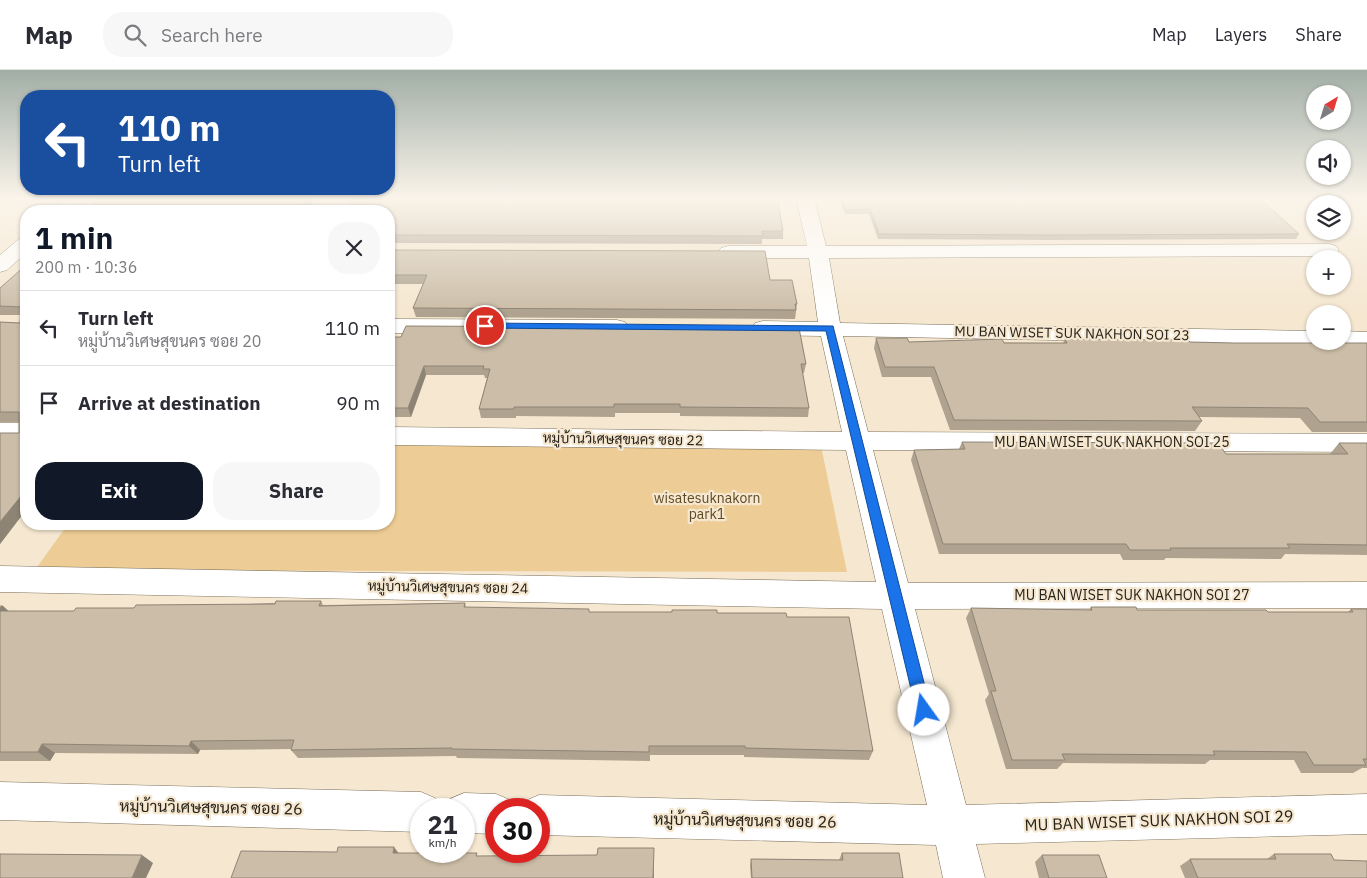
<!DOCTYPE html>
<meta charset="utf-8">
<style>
:root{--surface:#fff;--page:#f7f7f7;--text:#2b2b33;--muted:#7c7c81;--line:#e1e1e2;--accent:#111827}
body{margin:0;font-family:"IBM Plex Sans",Sarabun,sans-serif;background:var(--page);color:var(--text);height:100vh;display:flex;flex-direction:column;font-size:19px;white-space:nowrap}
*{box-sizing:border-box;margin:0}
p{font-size:16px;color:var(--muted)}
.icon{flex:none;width:28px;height:28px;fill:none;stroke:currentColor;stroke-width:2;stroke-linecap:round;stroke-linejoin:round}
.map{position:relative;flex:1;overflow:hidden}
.details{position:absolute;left:20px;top:135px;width:375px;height:325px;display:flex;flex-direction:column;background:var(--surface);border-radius:20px;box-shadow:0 1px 4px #0004}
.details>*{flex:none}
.top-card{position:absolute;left:20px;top:20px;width:375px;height:105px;border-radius:20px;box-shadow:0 1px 4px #0004;background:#1a4fa0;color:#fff;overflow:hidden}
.needle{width:32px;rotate:38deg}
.fabs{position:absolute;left:1306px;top:15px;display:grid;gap:10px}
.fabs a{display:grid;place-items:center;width:45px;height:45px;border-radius:50%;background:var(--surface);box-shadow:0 1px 4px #0004;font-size:25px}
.speed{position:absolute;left:410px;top:728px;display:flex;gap:10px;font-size:25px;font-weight:700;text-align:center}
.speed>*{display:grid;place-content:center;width:65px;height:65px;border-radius:50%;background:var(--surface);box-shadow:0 1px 4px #0004;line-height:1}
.speed small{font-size:12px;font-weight:400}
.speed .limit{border:8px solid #d22;background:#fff;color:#111}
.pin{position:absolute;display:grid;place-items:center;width:42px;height:42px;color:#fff;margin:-21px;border:2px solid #fff;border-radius:50%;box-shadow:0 1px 5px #0007}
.me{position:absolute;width:55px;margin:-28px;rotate:347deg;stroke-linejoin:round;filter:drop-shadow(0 0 4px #0008)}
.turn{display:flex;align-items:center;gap:18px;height:105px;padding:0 15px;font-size:22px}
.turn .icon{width:65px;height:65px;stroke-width:2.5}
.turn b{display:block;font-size:35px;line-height:42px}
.round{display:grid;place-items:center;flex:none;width:52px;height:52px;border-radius:20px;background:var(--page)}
.head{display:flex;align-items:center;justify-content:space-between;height:85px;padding:0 15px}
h1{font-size:30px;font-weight:700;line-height:38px;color:var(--accent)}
.primary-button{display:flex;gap:10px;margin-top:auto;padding:10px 15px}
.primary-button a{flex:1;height:58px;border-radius:20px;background:var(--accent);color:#fff;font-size:20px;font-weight:700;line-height:58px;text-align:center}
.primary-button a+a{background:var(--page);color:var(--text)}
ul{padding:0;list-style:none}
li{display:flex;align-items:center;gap:15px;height:75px;padding:0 15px;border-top:1px solid var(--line)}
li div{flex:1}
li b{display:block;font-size:19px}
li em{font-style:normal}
header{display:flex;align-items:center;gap:30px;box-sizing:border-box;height:70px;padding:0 25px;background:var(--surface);border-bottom:1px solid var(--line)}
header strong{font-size:24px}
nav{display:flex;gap:28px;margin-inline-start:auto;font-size:18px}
.search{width:350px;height:45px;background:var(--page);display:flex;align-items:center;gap:12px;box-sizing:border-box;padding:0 18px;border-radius:20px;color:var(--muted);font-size:19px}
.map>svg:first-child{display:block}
.green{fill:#edcd95}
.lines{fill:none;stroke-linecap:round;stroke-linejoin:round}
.minor-casing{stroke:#7a6e59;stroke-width:1}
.minor{fill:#fff;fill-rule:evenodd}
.wall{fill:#afa390}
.shaded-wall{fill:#8e8475}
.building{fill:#cbbda7;stroke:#8e8475}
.route{fill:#1a73e8;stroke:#114b97}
.labels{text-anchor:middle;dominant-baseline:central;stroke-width:4.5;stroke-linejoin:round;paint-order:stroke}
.street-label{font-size:14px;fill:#28231a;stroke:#f5e7d0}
.park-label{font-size:14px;fill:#5e4922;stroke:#f5e7d0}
.near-street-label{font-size:16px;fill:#28231a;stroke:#f5e7d0}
</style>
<header>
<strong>Map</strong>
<div class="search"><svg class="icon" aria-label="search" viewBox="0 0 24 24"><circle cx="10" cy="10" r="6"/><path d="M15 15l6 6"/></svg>Search here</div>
<nav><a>Map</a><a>Layers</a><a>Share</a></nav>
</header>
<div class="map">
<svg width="1367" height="808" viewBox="0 0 1367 808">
<rect width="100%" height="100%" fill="#f5e7d0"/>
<path class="green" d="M389,368l431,3 27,131 -812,-2 33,-46h321z"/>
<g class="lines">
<g class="minor-casing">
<g id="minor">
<path d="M63,128h20l-13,13h-19z"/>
<path d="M796,128h18l12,48 503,-2 7,2 3,4 -3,4 -7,2 -500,2 11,65 475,8v10h9l-1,2 -8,2 -472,-9 25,96 499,2v18l-494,-2 35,133 459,-1v26l-452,1 51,196 401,-11v40l-391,10 9,34h-42l-7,-33 -397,-10v-26h-17l3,-8 14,-6 388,10 -45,-196 -882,-17v-26l876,16 -30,-132 -457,-5v-18l453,5 -21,-96 -58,-1 -8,-2 -3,-5 3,-5 8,-2 55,1 -9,-64h-81l-7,-2 -3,-4 3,-4 7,-2h79z"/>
<path d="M26,167v16l-19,17 -7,2v-17l19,-16z"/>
<path d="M389,249l228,1 8,2 3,5 -3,5 -8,2 -228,-1z"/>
<path d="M1342,261l25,1v14l-33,-3 -1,-2h9z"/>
<rect x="0" y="353" width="26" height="18"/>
<path d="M0,712l421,10 14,6 4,11h-18v23l-421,-12z"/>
<path d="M464,723l32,1 14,6 4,9h-18v25l-32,-1v-24h-18l4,-10z"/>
</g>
</g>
<use href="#minor" class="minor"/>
</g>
<g class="wall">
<path d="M839,128h420l40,36 -3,5 -249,1 -169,-1 -9,-25h-24z"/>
<path d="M389,141l394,20v8h-21v5l-373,-1z"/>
<path d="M389,180l381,30 27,24 -2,15 -379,-2 -3,-9 10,-24h-34z"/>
<path d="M26,195v245l-26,34v-111h19v-11h-19v-100l20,1v-8h-20v-27z"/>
<path d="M389,267l417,27 -2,9h-2l7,35 -1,9 -128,-1v-3h-65v4l-99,-1v2h-35l-2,-9 8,-31h-2l-1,-3h-58l-15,42h-22z"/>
<path d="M876,268l33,4 154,1 2,-4 169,4h133v89h-55l-12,-14 -101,-1 3,4 -7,10 -245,-1 -19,-53h-49l-8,-29z"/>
<path d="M962,372l264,12h105h-1l9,-11h28v112l-82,-1 -4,5 -115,-1 -2,2h-41l-3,-6h-181l-28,-94 3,-10 45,-1z"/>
<path d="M321,531l2,4 142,-2 1,5 124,4 127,1 70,4 86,134 -4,9 -125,-3v-2h-94v6l-193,-3 -1,-2 -158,2 -7,-8v-1l-91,1 -2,4 -143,-1 -5,8h-50v-156l8,6h66z"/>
<path d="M1091,537l46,3 131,2h80l3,-3h16v159h-5l-9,5h-52l-7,-13h-84l-5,4 -142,-1 -6,6h-51l-21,-69 4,-6 -23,-76 5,-10 118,2z"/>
<path d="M842,783l61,25h-152l-1,-12 1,-7 88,1z"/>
<path d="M1274,784l60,6 33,18h-182l-5,-12 10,-7h77z"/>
<path d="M1042,785l65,23h-68l-4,-16z"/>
</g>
<g class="shaded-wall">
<path d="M307,128h9l-9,13h-9z"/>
<path d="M424,296l2,9 -15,42 -3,-9z"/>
<path d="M26,420v20l-26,34v-22z"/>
<path d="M2,535l11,10 -13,-3v-4z"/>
<path d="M191,671l9,9 -2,4 -9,-8z"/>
<path d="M42,674l13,9 -5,8 -12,-9z"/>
<path d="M394,777l6,8 -7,-2z"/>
<path d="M654,778v30h-1z"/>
<path d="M142,785l11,8 -7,15h-14z"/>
</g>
<g class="building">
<path d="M99,128h208l-9,13h-213z"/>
<path d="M352,128h425l6,33h-21l1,5 -374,-1v-24h-45z"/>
<path d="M842,128h417l40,36 -250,1 -170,-1 -9,-25 -25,1z"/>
<path d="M389,180l376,1 5,29h22l5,24h-2l1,6 -383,-2 14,-33h-38z"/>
<path d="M26,195v225l-26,32v-89h19v-21h-19v-90l20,1 1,-16 -21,-1v-18z"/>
<path d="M406,256l393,2 7,36h-5l8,44 -129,-1v-3h-66v3h-100v2h-35l11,-40h-7l1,-3h-60l-16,42h-19v-71h12z"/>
<path d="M876,268h31l2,4 93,-3 2,4h63l-2,-4 123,1 2,2 44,1h133v79h-47l-12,-14 -116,-1 10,14 -248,-1 -20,-53h-49z"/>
<path d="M962,372l256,1 8,11h122l-9,-11h28v102l-80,-1 3,4h-120l1,2h-41l-4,-6h-183l-29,-94 51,-1z"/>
<path d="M276,531h45l-2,5 146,-3 -1,4 125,2v3h83v-2h45v3h69l1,4h62l24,134 -128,-3v-2h-96v6l-197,-3v-1l-161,2 3,-10 -103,1 -2,5 -147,-2 -4,8h-38v-141h74l2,-3h58l2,-3 139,-1z"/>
<path d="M1091,537h45l1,3h129l2,2h85l-2,-3h16v150h-4l3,6h-52l-8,-13 -93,-1 2,4 -153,-1 3,6h-53l-21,-69h5l-25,-83 121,2z"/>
<path d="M338,777h56l-1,6h84l-1,3 121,-1 1,-7h56l-1,30h-422l10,-27 96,1z"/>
<path d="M842,783h57l4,25h-151l-1,-19 92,1z"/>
<path d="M0,784l142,1 -10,23h-132z"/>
<path d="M1274,784h57l3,6 33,1v17h-169l-8,-19h86z"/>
<path d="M1042,785h57l8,23h-58z"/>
</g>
<linearGradient id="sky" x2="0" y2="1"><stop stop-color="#a1aea6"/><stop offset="0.53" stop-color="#faf4ea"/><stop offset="1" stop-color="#faf4ea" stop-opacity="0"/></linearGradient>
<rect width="1367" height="242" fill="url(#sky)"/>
<path class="route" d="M485,253l348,3 98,384 -2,5 -5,2 -6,-2 -2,-5 -90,-379 -345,-3 -1,-2z"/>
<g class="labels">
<g class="street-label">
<text transform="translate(1072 263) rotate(1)">MU BAN WISET SUK NAKHON SOI 23</text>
<text transform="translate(623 369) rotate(1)">หมู่บ้านวิเศษสุขนคร ซอย 22</text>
<text x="1112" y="372">MU BAN WISET SUK NAKHON SOI 25</text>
<text transform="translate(448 517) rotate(1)">หมู่บ้านวิเศษสุขนคร ซอย 24</text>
<text x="1132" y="525">MU BAN WISET SUK NAKHON SOI 27</text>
</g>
<g class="park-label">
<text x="707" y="428">wisatesuknakorn<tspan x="707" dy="16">park1</tspan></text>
</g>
<g class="near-street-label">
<text transform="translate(211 737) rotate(1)">หมู่บ้านวิเศษสุขนคร ซอย 26</text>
<text transform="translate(745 750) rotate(1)">หมู่บ้านวิเศษสุขนคร ซอย 26</text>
<text transform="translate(1159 750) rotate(-2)">MU BAN WISET SUK NAKHON SOI 29</text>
</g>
</g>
</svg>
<div class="fabs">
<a><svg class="needle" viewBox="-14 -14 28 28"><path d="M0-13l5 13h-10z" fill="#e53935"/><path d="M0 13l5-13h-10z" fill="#7c7c81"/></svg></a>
<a><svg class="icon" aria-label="sound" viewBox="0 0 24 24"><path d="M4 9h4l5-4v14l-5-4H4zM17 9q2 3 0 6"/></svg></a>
<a><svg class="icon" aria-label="layers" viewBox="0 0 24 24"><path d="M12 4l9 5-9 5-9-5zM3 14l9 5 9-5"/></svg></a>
<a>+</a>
<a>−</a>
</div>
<div class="speed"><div>21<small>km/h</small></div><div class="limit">30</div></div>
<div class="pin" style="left:485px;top:256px;background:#d93025"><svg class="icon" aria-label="arrive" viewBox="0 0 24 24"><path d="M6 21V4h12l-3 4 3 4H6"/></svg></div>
<svg class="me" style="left:924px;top:640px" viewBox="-20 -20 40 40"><circle r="19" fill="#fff"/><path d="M0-13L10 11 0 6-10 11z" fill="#1a73e8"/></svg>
<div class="top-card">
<div class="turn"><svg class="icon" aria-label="left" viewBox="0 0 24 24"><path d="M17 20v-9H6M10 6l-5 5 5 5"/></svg><div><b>110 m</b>Turn left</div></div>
</div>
<section class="details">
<div class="head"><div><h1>1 min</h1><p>200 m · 10:36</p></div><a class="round"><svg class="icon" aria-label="close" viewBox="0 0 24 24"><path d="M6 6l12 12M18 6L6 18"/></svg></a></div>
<ul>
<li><svg class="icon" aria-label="left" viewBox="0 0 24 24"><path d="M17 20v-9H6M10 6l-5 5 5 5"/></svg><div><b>Turn left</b><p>หมู่บ้านวิเศษสุขนคร ซอย 20</p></div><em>110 m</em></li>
<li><svg class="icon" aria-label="arrive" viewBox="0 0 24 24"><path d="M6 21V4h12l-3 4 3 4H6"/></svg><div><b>Arrive at destination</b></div><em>90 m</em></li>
</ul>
<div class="primary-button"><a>Exit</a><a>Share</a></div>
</section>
</div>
